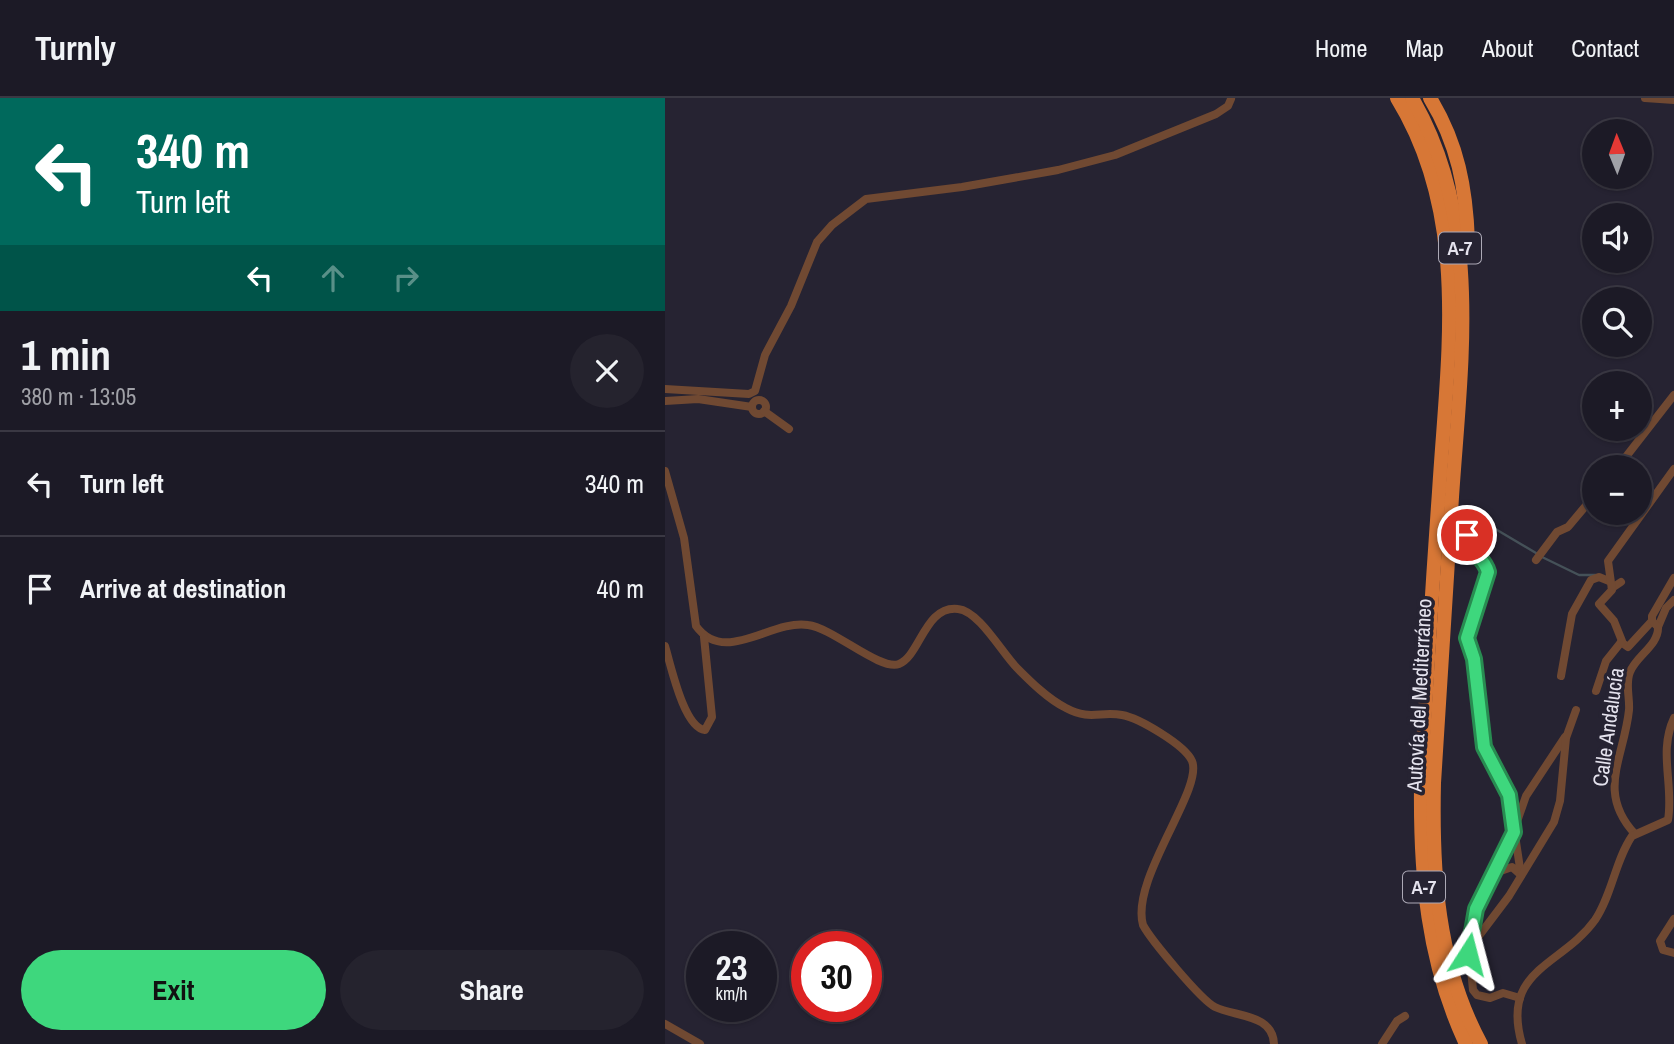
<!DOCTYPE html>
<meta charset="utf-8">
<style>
:root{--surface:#1c1a26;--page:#25232e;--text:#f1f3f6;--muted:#a0a1a7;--line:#3a3843;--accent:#3ed77d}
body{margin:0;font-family:"Archivo Narrow",sans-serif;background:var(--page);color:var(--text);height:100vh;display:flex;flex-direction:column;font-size:26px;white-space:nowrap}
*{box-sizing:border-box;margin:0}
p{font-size:23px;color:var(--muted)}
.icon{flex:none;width:38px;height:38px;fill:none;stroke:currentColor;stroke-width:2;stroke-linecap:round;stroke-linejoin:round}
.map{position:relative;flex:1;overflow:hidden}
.side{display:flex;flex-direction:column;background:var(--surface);width:665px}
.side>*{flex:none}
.banner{background:#00695c;color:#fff;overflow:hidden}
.needle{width:46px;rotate:359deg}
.tools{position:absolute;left:917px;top:21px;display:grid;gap:14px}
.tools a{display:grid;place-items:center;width:70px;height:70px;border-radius:50%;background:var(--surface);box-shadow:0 2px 5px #0004,0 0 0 2px var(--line);font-size:35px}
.speed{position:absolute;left:21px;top:833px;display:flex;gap:14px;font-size:35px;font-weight:700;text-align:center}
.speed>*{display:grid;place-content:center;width:91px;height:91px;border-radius:50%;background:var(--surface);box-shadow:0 2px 5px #0004,0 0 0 2px var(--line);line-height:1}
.speed small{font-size:18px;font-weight:400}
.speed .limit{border:10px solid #d22;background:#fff;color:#111}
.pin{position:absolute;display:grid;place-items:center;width:60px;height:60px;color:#fff;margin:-30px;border:4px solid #fff;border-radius:50%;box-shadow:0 2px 7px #0007}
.me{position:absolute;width:77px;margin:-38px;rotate:9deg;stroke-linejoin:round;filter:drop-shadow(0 0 5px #0008)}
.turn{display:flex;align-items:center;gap:24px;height:147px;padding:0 21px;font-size:32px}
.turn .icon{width:91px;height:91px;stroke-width:2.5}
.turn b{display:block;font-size:49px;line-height:60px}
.lanes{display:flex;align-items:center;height:66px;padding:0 21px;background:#0003;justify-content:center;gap:35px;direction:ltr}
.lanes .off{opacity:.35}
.round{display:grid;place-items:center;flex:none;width:74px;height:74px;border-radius:37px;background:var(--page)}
.head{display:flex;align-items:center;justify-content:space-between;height:119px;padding:0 21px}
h1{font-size:42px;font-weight:800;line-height:52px}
.action{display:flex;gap:14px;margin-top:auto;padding:14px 21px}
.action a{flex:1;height:80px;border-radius:42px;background:var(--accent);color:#111;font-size:28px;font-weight:800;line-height:80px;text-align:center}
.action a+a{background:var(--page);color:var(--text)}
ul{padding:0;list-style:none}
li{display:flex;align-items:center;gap:21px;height:105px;padding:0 21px;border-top:2px solid var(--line)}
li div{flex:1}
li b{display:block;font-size:26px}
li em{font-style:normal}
header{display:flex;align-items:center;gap:42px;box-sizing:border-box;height:98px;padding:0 35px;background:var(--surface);border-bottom:2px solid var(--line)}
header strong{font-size:33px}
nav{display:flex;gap:38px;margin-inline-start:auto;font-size:24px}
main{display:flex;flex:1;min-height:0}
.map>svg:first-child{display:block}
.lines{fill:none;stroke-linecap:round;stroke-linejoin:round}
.stream{stroke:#455158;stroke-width:2.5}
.street{stroke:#704932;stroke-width:8}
.highway{stroke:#d77736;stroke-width:14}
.route-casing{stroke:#288c51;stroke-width:18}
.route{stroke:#3ed77d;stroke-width:12}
.labels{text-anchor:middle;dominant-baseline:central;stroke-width:7;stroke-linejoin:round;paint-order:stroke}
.shield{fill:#262332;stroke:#aca9b6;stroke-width:2}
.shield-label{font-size:19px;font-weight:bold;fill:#e5e3ee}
.street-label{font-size:21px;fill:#e5e3ee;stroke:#262332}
</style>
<header>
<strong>Turnly</strong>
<nav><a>Home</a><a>Map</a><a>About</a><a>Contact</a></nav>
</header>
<main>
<section class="side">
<div class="banner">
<div class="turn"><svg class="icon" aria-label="left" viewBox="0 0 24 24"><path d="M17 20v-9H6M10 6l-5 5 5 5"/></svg><div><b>340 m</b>Turn left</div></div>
<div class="lanes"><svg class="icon" aria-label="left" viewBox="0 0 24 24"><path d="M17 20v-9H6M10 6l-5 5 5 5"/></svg><svg class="icon off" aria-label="ahead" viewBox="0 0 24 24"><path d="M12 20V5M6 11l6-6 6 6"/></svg><svg class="icon off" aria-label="right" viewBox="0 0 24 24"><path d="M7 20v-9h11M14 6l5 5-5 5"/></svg></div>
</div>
<div class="head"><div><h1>1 min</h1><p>380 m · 13:05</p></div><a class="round"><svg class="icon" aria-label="close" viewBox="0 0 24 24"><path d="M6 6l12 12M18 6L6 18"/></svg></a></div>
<ul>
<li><svg class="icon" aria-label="left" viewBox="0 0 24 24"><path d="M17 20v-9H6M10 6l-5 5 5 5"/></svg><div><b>Turn left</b></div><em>340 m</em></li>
<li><svg class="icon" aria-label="arrive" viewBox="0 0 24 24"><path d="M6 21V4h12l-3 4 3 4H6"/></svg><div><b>Arrive at destination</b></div><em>40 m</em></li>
</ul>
<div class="action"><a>Exit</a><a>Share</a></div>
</section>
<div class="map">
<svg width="1009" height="946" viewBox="0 0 1009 946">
<rect width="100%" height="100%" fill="#262332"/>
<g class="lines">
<g class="stream">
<path d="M792,419l17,5"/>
<path d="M827,429l44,26"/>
<path d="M877,459l37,18h17"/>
</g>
<g class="street">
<path d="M980,0l29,2"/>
<path d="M0,291l84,5 6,-3 10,-36 26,-49 26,-64 15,-17 34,-26 96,-12 96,-17 57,-15 101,-41 12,-8 3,-7"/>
<circle cx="94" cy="309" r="7"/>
<path d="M0,303l33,-2 54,8"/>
<path d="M99,313l25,18"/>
<path d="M953,369l56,-72"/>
<path d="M0,373l19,67 12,88c29,40 75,-7 112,-1 25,3 72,46 91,39 21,-8 26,-59 59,-55 21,2 44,44 59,59 14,14 31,31 49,40 24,13 34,3 56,7 17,3 63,30 70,46 12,28 -62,118 -49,164 8,15 58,75 72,82 21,10 58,7 59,37"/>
<path d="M821,432h-15l-4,5c0,16 17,21 21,37l-21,65 7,22 10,88 25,48 12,80 -9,-8 -17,6"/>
<path d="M871,462l21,-28 11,-5 26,-31"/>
<path d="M947,490l9,-6"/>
<path d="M993,529l8,-19 8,-8"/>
<path d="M956,544l7,5 24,-26"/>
<path d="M0,548c6,20 19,82 40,84l7,-13 -8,-80"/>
<path d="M896,578l11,-62 19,-34 8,-3 10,4"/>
<path d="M931,593l10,-30 16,-20 -8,-20 -15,-17 13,-14 -4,-29 66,-92"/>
<path d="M970,736c-39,-42 -11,-76 -6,-124 1,-12 -4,-26 1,-38 6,-16 29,-27 28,-45l-6,-6v-5l22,-38"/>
<path d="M1009,821l-14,22 3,9 11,3"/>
<path d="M807,844l4,-33 30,-56 20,-57 39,-59"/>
<path d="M855,900l-17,-5 -13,5 -13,-3 -4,-5 -4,-41 40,-53 45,-74 6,-21 6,-63 10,-28"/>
<path d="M0,926l35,20"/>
<path d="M717,946l15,-23 8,-5"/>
<path d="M857,946c-22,-75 40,-78 73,-124 17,-25 20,-59 37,-84l36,-16c6,-35 -10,-68 6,-102"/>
</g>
<g class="highway">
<path d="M732,0c74,120 50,261 42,394 -7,98 -13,195 -18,293 -1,90 6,176 45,259"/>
<path d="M747,0c71,122 49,264 40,399 -6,95 -12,190 -18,286 -2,89 3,180 47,261"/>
<path d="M765,0c28,46 36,90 38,143"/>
</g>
</g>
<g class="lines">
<g class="route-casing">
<path id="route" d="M802,437c0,16 17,21 21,37l-21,66 7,21 10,88 25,48 5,37 -38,77 -8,45"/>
</g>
<use href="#route" class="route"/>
</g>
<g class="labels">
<g class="shield">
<rect x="774" y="134.5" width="42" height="31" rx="5"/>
<rect x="738" y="773.5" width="42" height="31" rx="5"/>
</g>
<g class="shield-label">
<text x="795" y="150">A-7</text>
<text x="759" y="789">A-7</text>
</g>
<g class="street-label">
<text transform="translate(754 597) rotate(-87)">Autovía del Mediterráneo</text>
<text transform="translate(943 629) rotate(-82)">Calle Andalucía</text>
</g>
</g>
</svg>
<div class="tools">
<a><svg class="needle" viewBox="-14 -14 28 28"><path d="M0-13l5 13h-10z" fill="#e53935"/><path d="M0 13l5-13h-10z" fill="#a0a1a7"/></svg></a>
<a><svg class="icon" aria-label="sound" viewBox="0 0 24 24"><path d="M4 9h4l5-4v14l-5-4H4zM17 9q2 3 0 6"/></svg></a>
<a><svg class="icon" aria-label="search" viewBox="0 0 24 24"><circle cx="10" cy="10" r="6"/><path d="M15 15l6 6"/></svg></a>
<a>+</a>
<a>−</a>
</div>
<div class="speed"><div>23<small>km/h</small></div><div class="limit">30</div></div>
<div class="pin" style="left:802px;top:437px;background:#d93025"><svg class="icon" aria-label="arrive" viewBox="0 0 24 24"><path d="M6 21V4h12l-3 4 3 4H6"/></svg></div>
<svg class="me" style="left:803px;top:856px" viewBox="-20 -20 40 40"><path d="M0-17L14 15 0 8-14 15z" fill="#3ed77d" stroke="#fff" stroke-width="4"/></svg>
</div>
</main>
